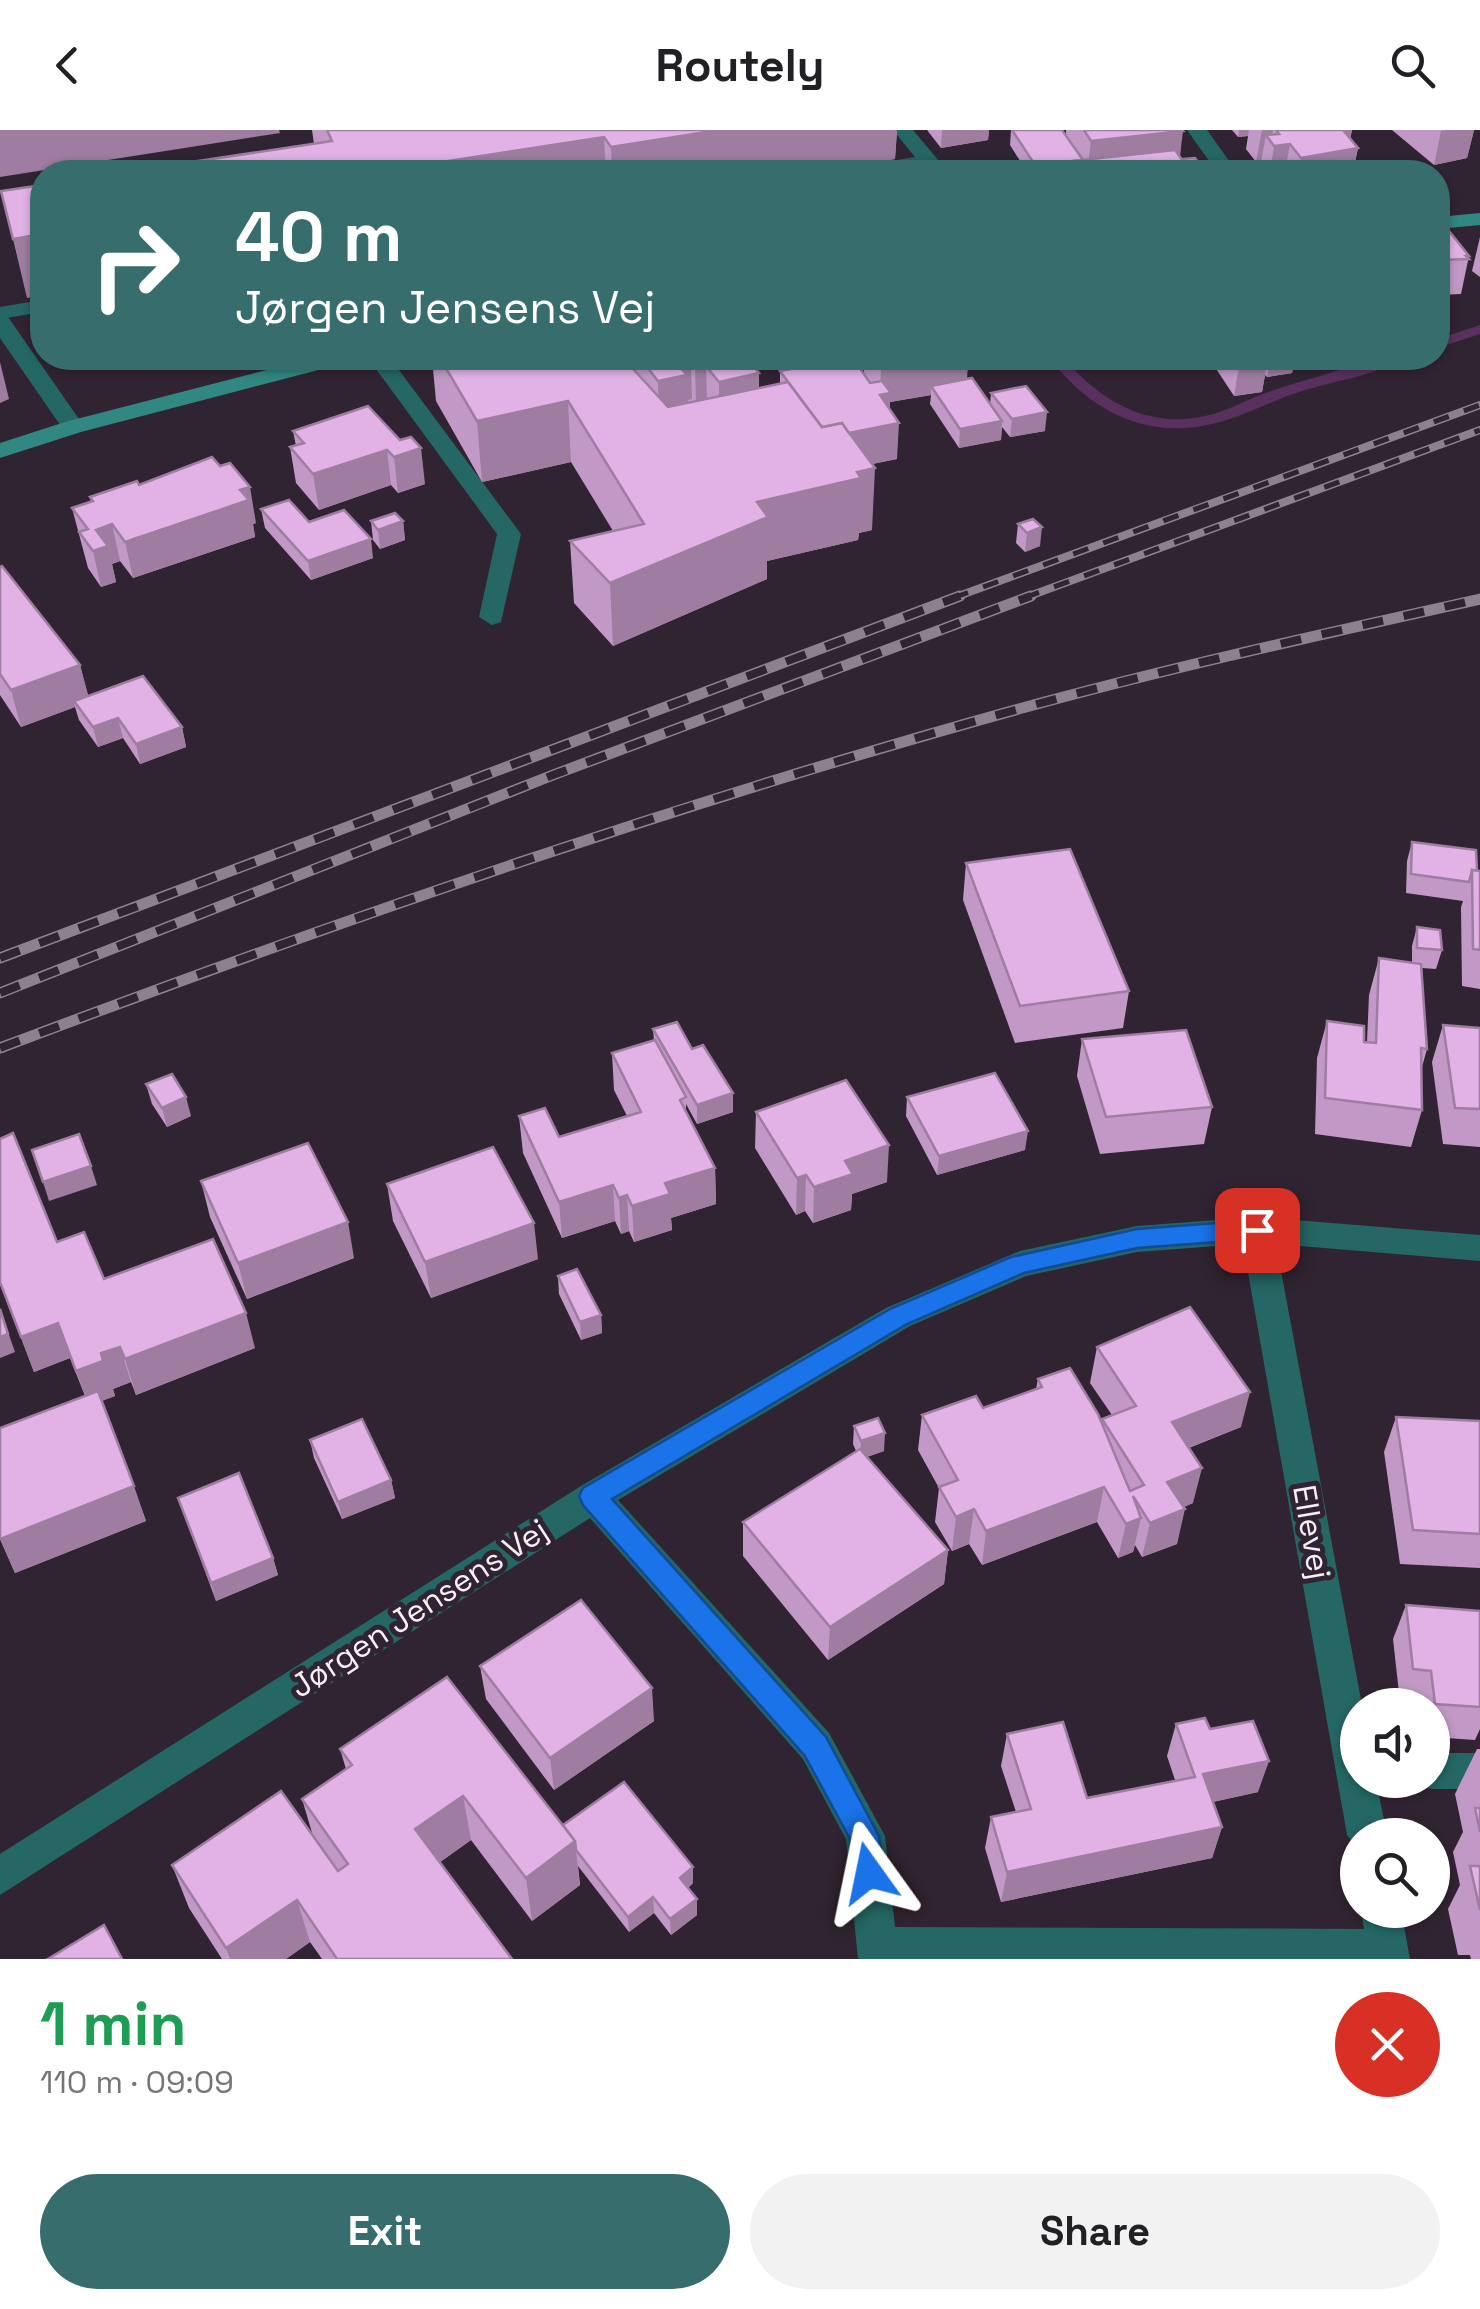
<!DOCTYPE html>
<meta charset="utf-8">
<style>
:root{--surface:#fff;--page:#f2f2f2;--text:#202124;--muted:#757577;--accent:#376e6d}
body{margin:0;font-family:"Space Grotesk",sans-serif;background:var(--page);color:var(--text);height:100vh;display:flex;flex-direction:column;font-size:38px;white-space:nowrap}
*{box-sizing:border-box;margin:0}
p{font-size:32px;color:var(--muted)}
.icon{flex:none;width:55px;height:55px;fill:none;stroke:currentColor;stroke-width:2;stroke-linecap:round;stroke-linejoin:round}
.map{position:relative;height:1829px;overflow:hidden}
.sheet{display:flex;flex-direction:column;background:var(--surface);flex:1}
.sheet>*{flex:none}
.banner{position:absolute;left:30px;top:30px;width:1420px;height:210px;border-radius:40px;box-shadow:0 2px 8px #0004;background:#376e6d;color:#fff;overflow:hidden}
.fabs{position:absolute;left:1340px;top:1558px;display:grid;gap:20px}
.fabs a{display:grid;place-items:center;width:110px;height:110px;border-radius:50%;background:var(--surface);box-shadow:0 2px 8px #0004;font-size:50px}
.pin{position:absolute;display:grid;place-items:center;width:85px;height:85px;color:#fff;margin:-42px;border-radius:20px;box-shadow:0 5px 15px #0006}
.me{position:absolute;width:110px;margin:-55px;rotate:348deg;stroke-linejoin:round;filter:drop-shadow(0 0 8px #0008)}
.turn{display:flex;align-items:center;gap:35px;height:210px;padding:0 40px;font-size:45px}
.turn .icon{width:130px;height:130px;stroke-width:2.5}
.turn b{display:block;font-size:70px;line-height:85px}
.round{display:grid;place-items:center;flex:none;width:105px;height:105px;border-radius:52px;background:var(--page)}
.summary{display:flex;align-items:center;justify-content:space-between;height:170px;padding:0 40px}
h1{font-size:60px;font-weight:800;line-height:75px;color:#1e9e55}
.cta{display:flex;gap:20px;margin-top:auto;padding:20px 40px}
.cta a{flex:1;height:115px;border-radius:60px;background:var(--accent);color:#fff;font-size:40px;font-weight:800;line-height:115px;text-align:center}
.cta a+a{background:var(--page);color:var(--text)}
header{display:flex;justify-content:space-between;align-items:center;height:130px;padding:0 40px;background:var(--surface);font-size:45px;font-weight:800}
.map>svg:first-child{display:block}
.lines{fill:none;stroke-linecap:round;stroke-linejoin:round}
.stream{fill:#5a315e;fill-rule:evenodd}
.lane{fill:#246764;fill-rule:evenodd}
.street{fill:#246764;fill-rule:evenodd}
.secondary{fill:#318782;fill-rule:evenodd}
.rail-far1-casing{stroke:#8c818c;stroke-width:8}
.rail-casing{stroke:#8c818c;stroke-width:11}
.rail-far1{stroke:#312432;stroke-width:5;stroke-dasharray:16;stroke-linecap:butt}
.rail{stroke:#312432;stroke-width:8;stroke-dasharray:21;stroke-linecap:butt}
.wall{fill:#c299c6}
.shaded-wall{fill:#9e7da1}
.building{fill:#e2b2e6;stroke:#9e7da1;stroke-width:2.5}
.route{fill:#1a73e8;stroke:#114b97;stroke-width:2.5}
.labels{text-anchor:middle;dominant-baseline:central;stroke-width:10;stroke-linejoin:round;paint-order:stroke}
.street-label{font-size:32px;fill:#f7eef7;stroke:#312432}
</style>
<header><svg class="icon" aria-label="back" viewBox="0 0 24 24"><path d="M15 5l-7 7 7 7"/></svg>Routely<svg class="icon" aria-label="search" viewBox="0 0 24 24"><circle cx="10" cy="10" r="6"/><path d="M15 15l6 6"/></svg></header>
<div class="map">
<svg width="1480" height="1829" viewBox="0 0 1480 1829">
<rect width="100%" height="100%" fill="#312432"/>
<g class="lines">
<g class="stream">
<path d="M985,36l5,1 2,5h-12v-5z"/>
<path d="M1480,195v9l-42,14v-9z"/>
<path d="M1050,228h14c36,43 83,71 141,58 20,-4 39,-15 58,-22 23,-9 49,-15 73,-23 23,-7 44,-15 67,-13 -22,16 -73,24 -101,33 -29,9 -56,24 -86,32 -67,18 -126,-11 -166,-65z"/>
</g>
<g class="lane">
<path d="M893,0h20l26,31 -3,4 -41,7h-44l10,-6 54,-9z"/>
<path d="M42,170v12l-42,7v-12z"/>
<path d="M368,228h22l131,176 -20,88 -9,3 -13,-8 18,-83z"/>
<path d="M1432,1623h48v36h-48l-14,-5 -1,-4h15z"/>
</g>
<g class="street">
<path d="M1187,0h20l30,42h-20z"/>
<path d="M0,186l8,1 73,105 3,5 -3,5h-16l-65,-94z"/>
<path d="M1257,1087l223,18v26l-204,-17 86,461h-4v75h18l11,55h-29v15l-11,-15 -104,-591 -106,8 -111,24 -116,50 -292,174 211,233 56,103 10,91 469,2 -3,-19h40l9,49h-552l-12,-120 -43,-80 -213,-241 -590,377v-41l581,-368 305,-178 134,-57 117,-25z"/>
</g>
<g class="secondary">
<path d="M1480,83v12l-42,4v-12z"/>
<path d="M313,228h35l-3,5 -264,69 -81,26v-15l65,-21z"/>
</g>
<g class="rail-far1-casing">
<g id="rail-far1">
<path d="M953,468l527,-193"/>
<path d="M1024,468l456,-168"/>
</g>
</g>
<g class="rail-casing">
<g id="rail">
<path d="M0,828l960,-362"/>
<path d="M0,863l553,-218 478,-179"/>
<path d="M0,918c337,-127 678,-245 1026,-341 150,-41 302,-74 454,-108"/>
</g>
</g>
<use href="#rail-far1" class="rail-far1"/>
<use href="#rail" class="rail"/>
</g>
<g class="wall">
<path d="M312,0h585l-2,29 -83,13h-687l189,-28z"/>
<path d="M927,0h62l-1,10 -47,8z"/>
<path d="M1011,0h51l4,5v-5h116l-2,26 2,3 23,13h-178l-17,-27z"/>
<path d="M1232,0h120l-2,9 8,9 -5,24h-90l-3,-3 1,-7h-5l-10,-13 2,-13 -10,1z"/>
<path d="M1392,0h82l-7,28 -33,7z"/>
<path d="M1438,91l31,35 -8,38 -23,1z"/>
<path d="M1480,107v40l-8,-6z"/>
<path d="M432,228h315l12,30 21,-5v-12l84,3v-8l-6,-8h110l-1,21 23,25 1,-11 54,38 -35,6 -8,-10 -1,13 -42,8 -29,-44 1,-9 -41,7v8l7,49 -25,5v66l-13,3 -1,7 -91,21v18l-154,67 -39,-43 -4,-62 43,-10 -42,-69 -89,20 -46,-81z"/>
<path d="M1209,228h86l-3,15 -25,4 -2,-2 -3,17 -28,4z"/>
<path d="M368,276l57,78 -27,9 -7,-8 -72,25 -23,-27 -6,-36 6,-1 -3,-15z"/>
<path d="M139,355l117,38 -3,1 2,13 -122,41 -13,-17 -8,3 4,18 -15,5 -13,-19 -16,-60 19,-6 -1,-5z"/>
<path d="M261,379l48,13 64,36 -62,22 -46,-52z"/>
<path d="M371,391h32l2,19 -25,9 -7,-9z"/>
<path d="M1018,394l22,22 -15,6 -9,-9z"/>
<path d="M0,437l80,98 8,31 94,31 4,20 -46,17 -17,-26 -25,9 -19,-27 -4,-13 -54,20 -21,-32z"/>
<path d="M1412,712l68,29v118l-18,-3 -1,-79 2,-6 -57,-8 1,-32z"/>
<path d="M966,733l163,128 -6,37 -108,15 -52,-143z"/>
<path d="M1417,797l25,23 -6,19 -14,-1 5,81 -5,18v43l-11,37 -96,-13 2,-76 10,-37 40,21 2,-47 10,-37 33,5v-17z"/>
<path d="M1443,895l37,3v119l-37,-3 -11,-82z"/>
<path d="M653,899l39,20 41,63 -36,12 -11,-20v7l29,57 1,36 -45,14 1,12 -38,12 -5,-11 -8,3 -6,-13 -53,17 -39,-85 -4,-37 40,21 68,-21 -13,-26 -2,-37 42,-12z"/>
<path d="M1082,909l130,68 -8,37 -104,10 -23,-78z"/>
<path d="M146,954l45,32 -24,11 -15,-23z"/>
<path d="M907,967l118,53 -88,25 -31,-59z"/>
<path d="M756,982l131,70 -35,12 -1,16 -38,13 -8,-12 -9,4 -41,-67z"/>
<path d="M201,1051l153,77 -107,41 -37,-82z"/>
<path d="M387,1054l151,75 -107,39 -38,-77z"/>
<path d="M57,1112l47,37 151,69 -119,47 -5,-13 -18,7 2,7 -14,5 45,120 -131,52 -15,-34 85,-143 -15,-38 -36,14 -34,-89z"/>
<path d="M558,1146l43,39 1,18 -21,7 -22,-46z"/>
<path d="M1097,1217l144,80 -52,21 4,55 -9,4 -7,37 -35,13 -7,-12 -2,7 -15,6 -21,-36 -115,43 -13,-21 -17,7 -17,-29 4,-34 -21,-38 4,-35 61,-7 53,-19 2,-10 63,44 1,-4 10,-4 -22,-32z"/>
<path d="M1396,1287l84,4v147l-80,-4 -16,-112z"/>
<path d="M854,1296l30,25 -17,6 81,93 -4,34 -116,76 -85,-104v-34l113,-71 -3,-7z"/>
<path d="M310,1310l81,40 4,18 -53,21 -28,-61z"/>
<path d="M178,1368l95,60 5,17 -62,26z"/>
<path d="M1406,1475l74,6v118l-5,11 -43,-3v-32h-15v-1l-17,-2 -7,-63z"/>
<path d="M480,1536l174,55 -100,69 -68,-91z"/>
<path d="M1176,1594l34,5 48,63 -45,10 9,25 -10,31 -211,44 -16,-54 6,-31 25,-5 -15,-46 6,-32 80,64 88,-18 -8,-24z"/>
<path d="M340,1619l223,76 130,42v16l-5,5 9,11v16l-26,20 -17,-22 -25,19 -51,-66 2,19 -48,36 -61,-81 -31,22 72,97h-190l-12,-17 -24,17h-64l-33,-51 -17,-43 141,-29 -11,-37 44,-30z"/>
<path d="M1477,1619h3v210h-9l-1,-4h-12l-10,-46 12,-24 -7,-33 10,-20 -8,-38z"/>
</g>
<g class="shaded-wall">
<path d="M0,0h279l1,3 -280,44z"/>
<path d="M719,0h178l-2,29 -83,13h-200l-1,-25z"/>
<path d="M942,0h47l-1,10 -47,8z"/>
<path d="M1239,0h10l-1,6 -10,1z"/>
<path d="M1262,0h11l-2,12 -5,-7 -5,27h-5z"/>
<path d="M1333,0h19l-4,20 10,-2 -5,24h-54l2,-14z"/>
<path d="M1447,0h27l-7,28 -33,7 7,-34z"/>
<path d="M1183,1l-4,32 -92,9 4,-31z"/>
<path d="M604,7l2,35h-229z"/>
<path d="M1290,14l-5,28h-15l4,-26z"/>
<path d="M42,104v61l-15,3 -14,-59z"/>
<path d="M944,228h24l-2,30 -35,-2v9l-41,7 -1,23 10,-2 -2,36 -75,15 1,-36 55,-11 3,-58z"/>
<path d="M1103,228h19l-20,3z"/>
<path d="M1268,228l-6,34 -28,4 6,-36z"/>
<path d="M1270,228h25l-3,15 -25,4z"/>
<path d="M0,232l9,37 -9,4z"/>
<path d="M691,234l1,35 -4,1v10l-29,7 -1,-36 22,-14z"/>
<path d="M706,236l1,35 -11,3 -1,-36z"/>
<path d="M759,243v36l-40,9v-36z"/>
<path d="M568,271l3,61 -89,20 -5,-61z"/>
<path d="M1047,282l-2,19 -35,6 2,-18z"/>
<path d="M1002,291l-1,19 -42,8 1,-19z"/>
<path d="M421,318l4,36 -27,9 -4,-36z"/>
<path d="M387,320l4,35 -72,25 -6,-36z"/>
<path d="M875,338l-3,62 -13,3 -1,7 -91,21v18l-154,67 -3,-63 147,-81z"/>
<path d="M250,357l6,36 -3,1 2,13 -122,41 -8,-36z"/>
<path d="M403,391l2,19 -25,9 -2,-19z"/>
<path d="M112,394l8,37 -8,3 4,18 -15,5 -8,-36 3,-21z"/>
<path d="M1042,397l-2,19 -15,6 2,-19z"/>
<path d="M371,409l2,19 -62,22 -3,-19z"/>
<path d="M80,535l10,37 -16,-1 1,6 -54,20 -10,-37z"/>
<path d="M118,588l5,20 -25,9 -5,-20z"/>
<path d="M182,597l4,20 -46,17 -4,-20z"/>
<path d="M733,963v19l-36,12v-19z"/>
<path d="M186,967l5,19 -24,11 -5,-19z"/>
<path d="M1028,1001l-3,19 -88,25 2,-19z"/>
<path d="M889,1015l-2,37 -35,12 -1,16 -38,13 1,-36 31,-26z"/>
<path d="M91,1036l6,19 -48,16 -6,-19z"/>
<path d="M715,1038l1,36 -45,14 1,12 -38,12 -2,-36 33,-23z"/>
<path d="M806,1045l-1,36 -9,4 1,-37z"/>
<path d="M613,1055l2,36 -53,17 -3,-36z"/>
<path d="M627,1065l2,36 -8,3 -2,-36z"/>
<path d="M348,1092l6,36 -107,41 -9,-36z"/>
<path d="M534,1093l4,36 -107,39 -6,-36z"/>
<path d="M0,1179l15,43 -15,6z"/>
<path d="M246,1183l9,35 -119,47 -11,-36z"/>
<path d="M601,1185l1,18 -21,7 -1,-18z"/>
<path d="M58,1193l12,35 -36,14 -13,-35z"/>
<path d="M120,1217l11,35 -18,7 2,7 -26,10 -13,-35 25,-18z"/>
<path d="M1250,1262l-9,35 -77,30 8,-35z"/>
<path d="M885,1303l-1,18 -24,8 1,-18z"/>
<path d="M1202,1338l-9,35 -34,13 8,-34z"/>
<path d="M391,1350l4,18 -53,21 -4,-17z"/>
<path d="M134,1356l12,35 -131,52 -15,-34z"/>
<path d="M1104,1357l-7,35 -115,43 4,-34z"/>
<path d="M974,1379l-5,35 -17,7 4,-34z"/>
<path d="M1185,1379l-8,35 -35,13 8,-34z"/>
<path d="M1141,1388l-8,34 -15,6 8,-34z"/>
<path d="M948,1420l-4,34 -116,76 2,-33z"/>
<path d="M273,1428l5,17 -62,26 -5,-18z"/>
<path d="M652,1558l2,33 -100,69 -4,-32z"/>
<path d="M1269,1631l-11,31 -64,14 9,-32z"/>
<path d="M463,1666l8,44 -46,33 -10,-44z"/>
<path d="M1222,1697l-10,31 -211,44 6,-30z"/>
<path d="M575,1711l5,44 -48,36 -6,-43z"/>
<path d="M693,1737v16l-13,11v-16z"/>
<path d="M653,1767l1,16 -25,19 -1,-15z"/>
<path d="M697,1769v16l-26,20 -1,-16z"/>
<path d="M297,1770l13,42 -24,17h-56l-4,-11z"/>
</g>
<g class="building">
<path d="M327,0h392l-108,17 -7,-10 -227,35h-252l207,-31z"/>
<path d="M1012,0h50l21,30 -29,3 -1,7 -14,1z"/>
<path d="M1084,0h98l1,1 -92,10z"/>
<path d="M1276,0h67l15,18 -57,10 -11,-14 -16,2 -8,-11 13,-1z"/>
<path d="M1175,20l16,22h-131l-6,-9z"/>
<path d="M1195,28l10,14h-14l-9,-13z"/>
<path d="M42,55v49l-29,5 -12,-48z"/>
<path d="M1438,91h3l28,35h-3l3,3 -31,1z"/>
<path d="M440,228h183l45,49 120,-25 34,45 20,-4 33,45 -18,4 4,6 -104,24 11,15 -158,66 -40,-42 74,-17 -76,-123 -91,20z"/>
<path d="M640,228h107l12,15 -40,9 -13,-16 -11,2 -4,-4 -11,3 7,8 -29,6z"/>
<path d="M853,228l17,25 12,-2 9,12 -11,2 19,28 -50,10 -7,-10 -20,4 -42,-56z"/>
<path d="M873,228h71l-63,11z"/>
<path d="M1238,228h26l-24,2z"/>
<path d="M972,248l30,43 -42,8 -29,-43z"/>
<path d="M1026,256l21,26 -35,7 -21,-26z"/>
<path d="M368,276l32,34 11,-3 10,11 -27,9 -7,-7 -74,24 -23,-27 14,-4 -11,-12z"/>
<path d="M212,327l8,9 10,-3 20,24 -10,3 9,10 -124,42 -13,-18 -16,6 12,16 -15,5 -14,-19 9,-3 -16,-21 21,-7 -3,-4 47,-16 2,4z"/>
<path d="M289,370l20,22 35,-12 27,29 -63,22 -47,-52z"/>
<path d="M395,383l8,8 -25,9 -7,-9z"/>
<path d="M1033,389l9,8 -15,6 -9,-9z"/>
<path d="M2,436l78,99 -69,25 -11,-16v-107z"/>
<path d="M143,546l39,51 -46,17 -18,-26 -25,9 -19,-26z"/>
<path d="M1412,712l64,8 1,21 -5,-1 -3,12 -58,-8z"/>
<path d="M1070,719l59,142 -109,15 -54,-143z"/>
<path d="M1472,740l8,1v79l-7,-1z"/>
<path d="M1417,797l23,3 2,20 -25,-2z"/>
<path d="M1379,828l42,6 6,85 -6,-1 1,62 -97,-12 2,-77 37,5v16l12,1z"/>
<path d="M677,892l15,27 11,-4 30,48 -36,12 -44,-76z"/>
<path d="M1443,895l37,3v81l-25,-1z"/>
<path d="M1186,900l26,77 -106,10 -24,-78z"/>
<path d="M655,910l31,57 -6,3 35,68 -50,15 5,11 -38,12 -5,-11 -8,3 -6,-13 -54,17 -40,-86 26,-8 14,29 82,-25 -29,-59z"/>
<path d="M995,943l33,58 -89,25 -32,-59z"/>
<path d="M172,944l14,23 -24,11 -16,-24z"/>
<path d="M846,950l43,65 -44,16 8,13 -39,13 -8,-12 -9,3 -41,-66z"/>
<path d="M13,1003l44,109 27,-10 20,47 109,-40 33,74 -121,46 -5,-12 -19,6 2,8 -27,10 -18,-48 -37,14 -21,-55v-143z"/>
<path d="M79,1004l12,32 -48,16 -11,-32z"/>
<path d="M308,1013l40,79 -110,41 -37,-82z"/>
<path d="M493,1017l41,76 -109,39 -38,-78z"/>
<path d="M577,1139l24,46 -21,7 -22,-46z"/>
<path d="M1190,1177l60,85 -78,30 30,46 -35,14 18,27 -35,14 -17,-27 8,22 -15,6 -22,-37 -118,44 -12,-22 -18,8 -17,-30 19,-7 -36,-65 54,-19 7,12 59,-21 -4,-8 32,-11 28,46 32,77 14,-6 -42,-66 34,-13 -39,-59z"/>
<path d="M0,1179l8,25 -8,3z"/>
<path d="M98,1261l36,95 -134,53v-111z"/>
<path d="M1396,1287l84,4v113l-67,-4z"/>
<path d="M878,1288l7,15 -24,8 -7,-15z"/>
<path d="M362,1289l29,61 -53,22 -28,-62z"/>
<path d="M860,1319l88,101 -118,77 -87,-105z"/>
<path d="M239,1343l34,85 -62,25 -33,-85z"/>
<path d="M581,1470l71,88 -102,70 -70,-92z"/>
<path d="M1406,1475l74,6v96l-45,-3 -4,-33 -18,-2z"/>
<path d="M447,1547l128,164 -49,37 -63,-82 -48,33 97,130h-175l-40,-59 -71,48 -54,-83 109,-74 57,80 10,-7 -46,-65 50,-34 -12,-16z"/>
<path d="M1205,1588l5,11 43,-8 16,40 -66,13 19,53 -215,45 -16,-55 40,-8 -24,-75 56,-12 24,76 108,-21 -19,-53z"/>
<path d="M624,1652l69,85 -13,11 17,21 -27,20 -17,-22 -25,20 -52,-67 -1,-9 -12,-16z"/>
<path d="M1475,1678h5v24z"/>
<path d="M1470,1736h10v44z"/>
<path d="M104,1795l18,34h-74z"/>
</g>
<path class="route" d="M1257,1090l9,3 3,7 -3,7 -9,2 -120,9 -113,25 -117,51 -295,175 214,238 53,99 5,37 -4,11 -11,4 -11,-4 -8,-45 -45,-83 -222,-251 -4,-9 4,-8 307,-179 121,-52 126,-28z"/>
<g class="labels">
<g class="street-label">
<text transform="translate(1312 1402) rotate(80)">Ellevej</text>
<text transform="translate(419 1478) rotate(-33)">Jørgen Jensens Vej</text>
</g>
</g>
</svg>
<div class="fabs">
<a><svg class="icon" aria-label="sound" viewBox="0 0 24 24"><path d="M4 9h4l5-4v14l-5-4H4zM17 9q2 3 0 6"/></svg></a>
<a><svg class="icon" aria-label="search" viewBox="0 0 24 24"><circle cx="10" cy="10" r="6"/><path d="M15 15l6 6"/></svg></a>
</div>
<div class="pin" style="left:1257px;top:1100px;background:#d93025"><svg class="icon" aria-label="arrive" viewBox="0 0 24 24"><path d="M6 21V4h12l-3 4 3 4H6"/></svg></div>
<svg class="me" style="left:869px;top:1743px" viewBox="-20 -20 40 40"><path d="M0-17L14 15 0 8-14 15z" fill="#1a73e8" stroke="#fff" stroke-width="4"/></svg>
<div class="banner">
<div class="turn"><svg class="icon" aria-label="right" viewBox="0 0 24 24"><path d="M7 20v-9h11M14 6l5 5-5 5"/></svg><div><b>40 m</b>Jørgen Jensens Vej</div></div>
</div>
</div>
<section class="sheet">
<div class="summary"><div><h1>1 min</h1><p>110 m · 09:09</p></div><a class="round" style="background:#d93025;color:#fff"><svg class="icon" aria-label="close" viewBox="0 0 24 24"><path d="M6 6l12 12M18 6L6 18"/></svg></a></div>
<div class="cta"><a>Exit</a><a>Share</a></div>
</section>
